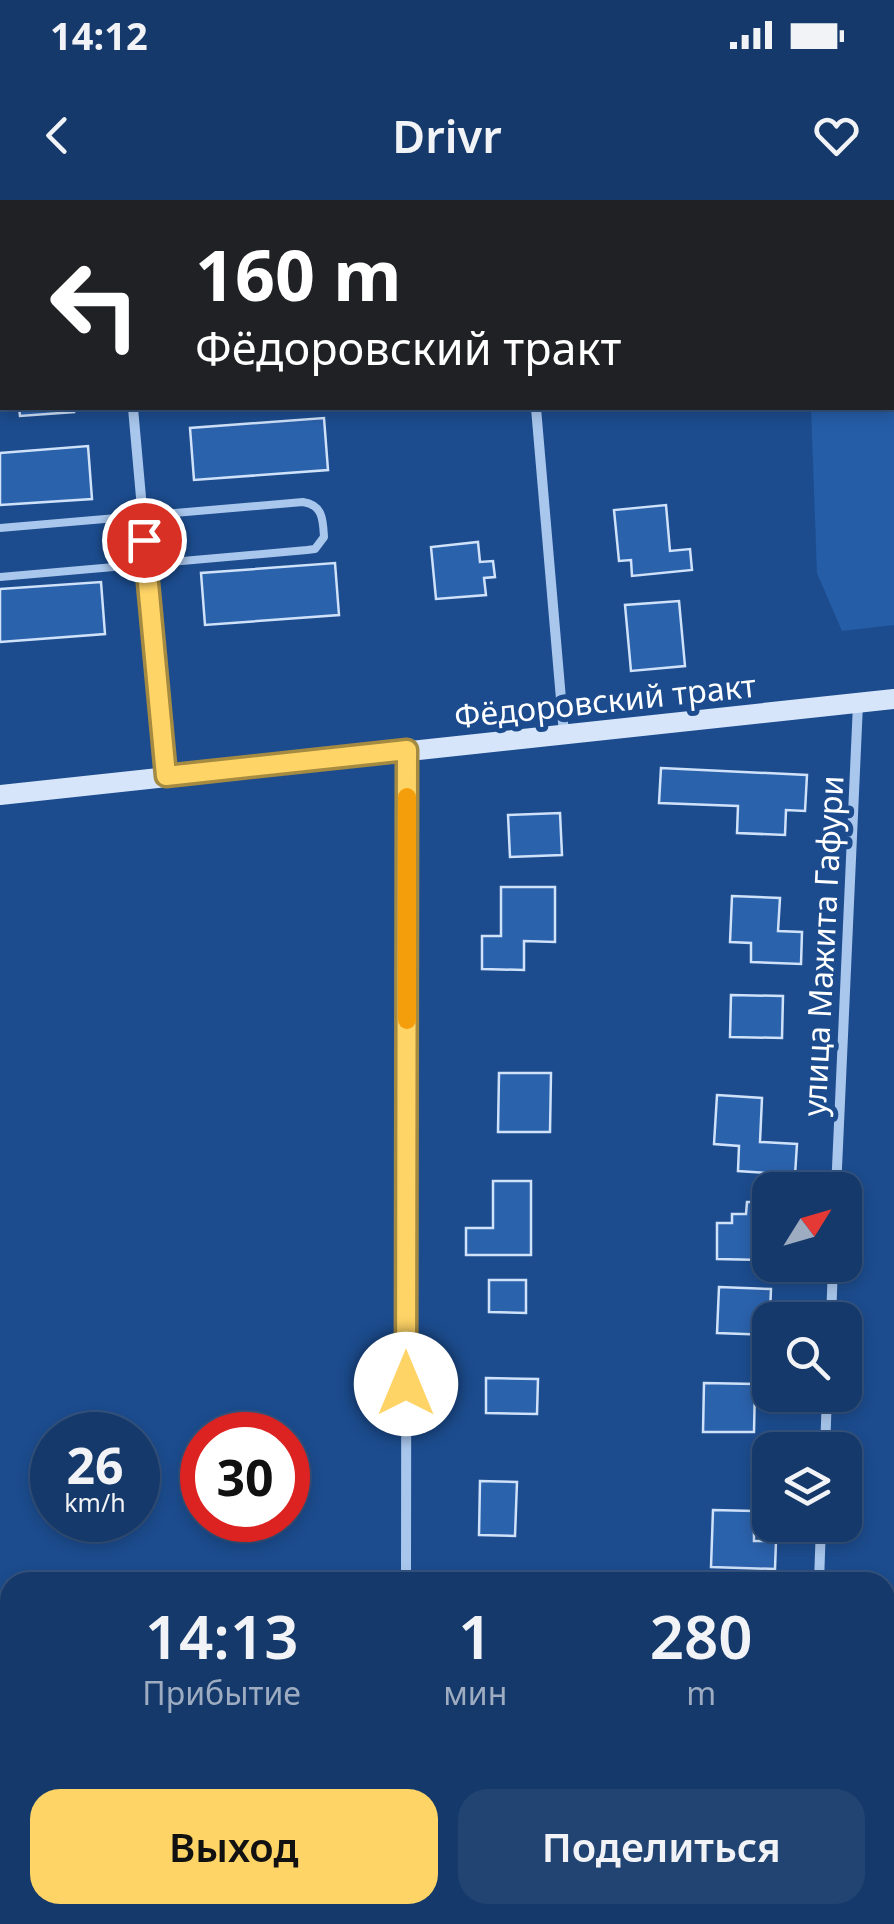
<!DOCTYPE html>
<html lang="ru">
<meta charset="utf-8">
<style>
:root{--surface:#15396a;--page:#224472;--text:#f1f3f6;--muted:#9dacc1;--line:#34537e;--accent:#fed466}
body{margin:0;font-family:"Noto Sans",sans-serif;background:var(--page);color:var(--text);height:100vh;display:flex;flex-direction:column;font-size:38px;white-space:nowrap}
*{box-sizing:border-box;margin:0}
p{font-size:32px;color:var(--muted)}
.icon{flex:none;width:55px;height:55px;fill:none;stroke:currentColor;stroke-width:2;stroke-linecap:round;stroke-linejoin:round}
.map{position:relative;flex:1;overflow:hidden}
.panel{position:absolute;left:0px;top:1372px;width:895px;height:352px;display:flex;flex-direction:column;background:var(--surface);border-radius:30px 30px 0 0;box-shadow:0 5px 15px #0003,0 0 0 2px var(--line)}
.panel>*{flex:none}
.hud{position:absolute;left:0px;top:0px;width:895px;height:210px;box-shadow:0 5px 15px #0003,0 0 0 2px var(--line);background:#202124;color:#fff;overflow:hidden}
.needle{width:65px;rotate:53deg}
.fabs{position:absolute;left:752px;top:972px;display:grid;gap:20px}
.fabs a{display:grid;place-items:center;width:110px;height:110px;border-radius:20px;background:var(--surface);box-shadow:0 5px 15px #0003,0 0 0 2px var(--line);font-size:50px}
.speed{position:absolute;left:30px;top:1212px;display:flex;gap:20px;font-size:50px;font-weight:700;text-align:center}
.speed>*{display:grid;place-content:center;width:130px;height:130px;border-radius:50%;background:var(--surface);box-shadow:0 5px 15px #0003,0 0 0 2px var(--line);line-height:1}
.speed small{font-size:25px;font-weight:400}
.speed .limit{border:15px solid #d22;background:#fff;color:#111}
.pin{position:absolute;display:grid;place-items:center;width:85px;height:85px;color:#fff;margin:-42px;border:5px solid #fff;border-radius:50%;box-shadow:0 2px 10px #0007}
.me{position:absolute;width:110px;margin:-55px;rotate:0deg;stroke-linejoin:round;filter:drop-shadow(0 0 8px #0008)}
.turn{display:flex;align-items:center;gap:35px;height:210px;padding:0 30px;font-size:45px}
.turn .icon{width:130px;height:130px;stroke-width:2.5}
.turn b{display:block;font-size:70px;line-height:85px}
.eta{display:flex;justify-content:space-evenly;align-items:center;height:170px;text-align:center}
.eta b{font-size:60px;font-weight:600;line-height:70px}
.primary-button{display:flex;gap:20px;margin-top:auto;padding:20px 30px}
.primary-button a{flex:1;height:115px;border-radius:30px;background:var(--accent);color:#111;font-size:40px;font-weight:600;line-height:115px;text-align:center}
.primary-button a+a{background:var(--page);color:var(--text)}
.status{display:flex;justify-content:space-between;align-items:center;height:70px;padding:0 50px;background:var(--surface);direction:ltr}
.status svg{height:28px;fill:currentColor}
header{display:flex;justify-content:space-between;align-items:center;height:130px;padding:0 30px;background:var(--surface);font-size:45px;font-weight:600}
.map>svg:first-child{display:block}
.green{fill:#255da7}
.building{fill:#2b62ac;stroke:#cfe2fa;stroke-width:2.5}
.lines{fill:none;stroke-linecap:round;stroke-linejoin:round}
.lane{stroke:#a9c7ed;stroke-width:8}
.street{stroke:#a9c7ed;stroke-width:10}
.secondary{stroke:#d6e5fa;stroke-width:20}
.route-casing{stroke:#a58a42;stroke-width:25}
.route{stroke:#fed466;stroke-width:18}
.slow{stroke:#f59e0b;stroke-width:18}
.labels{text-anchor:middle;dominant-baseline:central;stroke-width:10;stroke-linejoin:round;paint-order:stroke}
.street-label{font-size:32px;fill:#fff;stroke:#1c4c8e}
</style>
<div class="status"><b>14:12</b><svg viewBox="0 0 49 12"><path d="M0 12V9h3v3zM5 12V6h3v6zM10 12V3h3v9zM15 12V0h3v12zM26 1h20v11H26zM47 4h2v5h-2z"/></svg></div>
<header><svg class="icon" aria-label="back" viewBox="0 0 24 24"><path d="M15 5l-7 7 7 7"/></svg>Drivr<svg class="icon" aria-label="heart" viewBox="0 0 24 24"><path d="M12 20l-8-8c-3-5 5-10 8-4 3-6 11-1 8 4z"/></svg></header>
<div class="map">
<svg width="894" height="1724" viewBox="0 0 894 1724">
<rect width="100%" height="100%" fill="#1c4c8e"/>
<path class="green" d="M803,0h91v425l-52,6 -25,-58 -6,-165h81v-206h-89z"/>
<g class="building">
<path d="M19,208h55v4l-54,4z"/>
<path d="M324,218l4,52 -134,10 -4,-52z"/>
<path d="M88,246l4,53 -92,6v-52z"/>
<path d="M666,305l4,46 20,-2 2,21 -60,6 -1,-16 -12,1 -5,-51z"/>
<path d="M478,342l2,20 13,-1 2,16 -11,1 2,17 -50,4 -5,-52z"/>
<path d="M335,363l4,52 -134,10 -4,-52z"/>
<path d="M101,382l4,52 -105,8v-53z"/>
<path d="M679,401l6,65 -54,5 -6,-66z"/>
<path d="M661,568l146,7 -2,36 -19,-1 -1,25 -48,-2 1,-27 -79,-3z"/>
<path d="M560,613l2,42 -52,2 -2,-42z"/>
<path d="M501,687h54v55l-31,-1v29l-42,-1v-33h19z"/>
<path d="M732,696l48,2 -2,33 24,1 -1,32 -50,-2v-19l-21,-1z"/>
<path d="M731,795l52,1 -1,42 -52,-1z"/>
<path d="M499,873h52l-1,59h-52z"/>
<path d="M717,895l45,3 -2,44 37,2 -2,31 -57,-4 1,-25 -25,-2z"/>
<path d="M493,981h38v74h-65v-27h27z"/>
<path d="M747,1002h13l-1,10 11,1v47l-53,-1v-36h15v-9h14z"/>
<path d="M489,1080h37v33l-37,-1z"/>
<path d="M719,1087l52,2 -2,46 -52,-2z"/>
<path d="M486,1178l52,1 -1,35 -51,-1z"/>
<path d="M704,1183l51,1 -1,48h-51z"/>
<path d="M480,1281l37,1 -2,54 -36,-1z"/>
<path d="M713,1310l41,1v30h22l-1,28 -64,-2z"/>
</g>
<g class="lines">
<path class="lane" d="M0,328l303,-26c20,3 20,18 21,35l-9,12 -8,1 -307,27"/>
<g class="street">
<path d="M114,0l1,2"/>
<path d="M518,0l1,2"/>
<path d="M133,208l33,368"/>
<path d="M536,208l28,326"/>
<path d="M836,990l22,-486"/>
<path d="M831,1120l2,-55"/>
<path d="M825,1250l2,-55"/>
<path d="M406,1382l1,-831"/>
<path d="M819,1382l2,-57"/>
<path d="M369,1724l76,-9"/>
<path d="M797,1724l2,-9"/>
</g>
<path class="secondary" d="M0,595l894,-96"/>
</g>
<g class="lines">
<g class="route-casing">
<path id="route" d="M144,340l22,236 241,-26 -1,634"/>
</g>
<use href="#route" class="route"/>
<path class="slow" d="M407,820v-223"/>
</g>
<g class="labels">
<g class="street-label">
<text transform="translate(605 500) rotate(-6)">Фёдоровский тракт</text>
<text transform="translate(822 746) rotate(-87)">улица Мажита Гафури</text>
</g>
</g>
</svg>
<div class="fabs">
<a><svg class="needle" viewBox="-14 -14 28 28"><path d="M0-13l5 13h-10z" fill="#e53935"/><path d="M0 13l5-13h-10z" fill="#9dacc1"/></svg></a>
<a><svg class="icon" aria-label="search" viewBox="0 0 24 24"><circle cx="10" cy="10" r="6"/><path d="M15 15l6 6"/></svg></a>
<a><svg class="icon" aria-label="layers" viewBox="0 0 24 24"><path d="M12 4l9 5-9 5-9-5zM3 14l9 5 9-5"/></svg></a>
</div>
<div class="speed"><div>26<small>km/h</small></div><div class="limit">30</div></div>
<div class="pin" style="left:144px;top:340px;background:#d93025"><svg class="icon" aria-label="arrive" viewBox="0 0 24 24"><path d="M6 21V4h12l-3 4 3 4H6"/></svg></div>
<svg class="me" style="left:406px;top:1184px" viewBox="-20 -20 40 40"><circle r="19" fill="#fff"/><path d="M0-13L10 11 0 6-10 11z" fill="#fed466"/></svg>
<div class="hud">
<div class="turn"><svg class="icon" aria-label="left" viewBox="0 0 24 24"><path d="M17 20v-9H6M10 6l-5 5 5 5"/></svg><div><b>160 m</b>Фёдоровский тракт</div></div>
</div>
<section class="panel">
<div class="eta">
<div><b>14:13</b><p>Прибытие</p></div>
<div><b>1</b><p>мин</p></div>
<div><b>280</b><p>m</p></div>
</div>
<div class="primary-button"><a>Выход</a><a>Поделиться</a></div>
</section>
</div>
